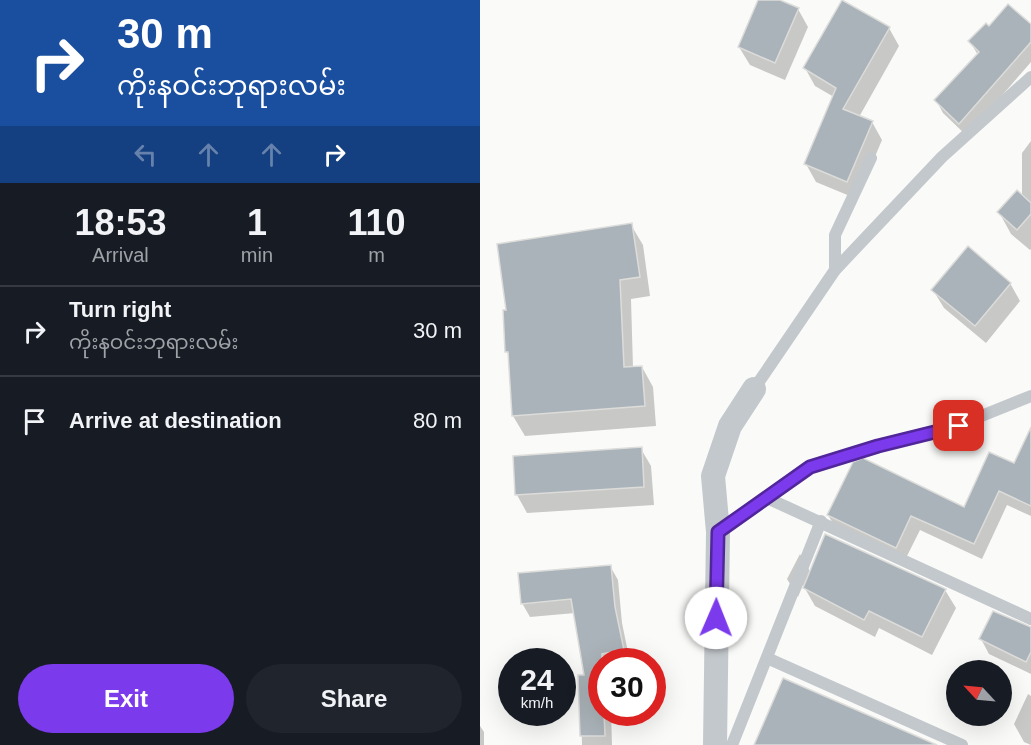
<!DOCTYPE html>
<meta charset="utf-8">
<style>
:root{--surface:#171b24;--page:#20242c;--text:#f1f3f6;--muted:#9ea1a6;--line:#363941;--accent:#7c3aed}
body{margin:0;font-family:Helvetica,"Noto Sans Myanmar",sans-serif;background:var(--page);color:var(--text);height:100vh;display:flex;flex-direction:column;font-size:22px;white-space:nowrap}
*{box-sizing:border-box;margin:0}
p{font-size:20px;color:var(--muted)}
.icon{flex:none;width:33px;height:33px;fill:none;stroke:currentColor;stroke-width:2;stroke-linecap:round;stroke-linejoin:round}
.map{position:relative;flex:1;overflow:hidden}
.drawer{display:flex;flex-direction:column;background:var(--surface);width:480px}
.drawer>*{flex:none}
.guide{background:#1a4fa0;color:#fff;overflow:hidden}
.needle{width:39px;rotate:296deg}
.buttons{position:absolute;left:466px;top:660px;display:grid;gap:12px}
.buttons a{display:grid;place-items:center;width:66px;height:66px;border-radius:50%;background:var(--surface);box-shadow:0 6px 24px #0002;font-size:30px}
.speed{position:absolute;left:18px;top:648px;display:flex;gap:12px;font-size:30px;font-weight:700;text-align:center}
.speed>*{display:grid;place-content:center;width:78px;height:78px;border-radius:50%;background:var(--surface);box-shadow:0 6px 24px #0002;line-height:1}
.speed small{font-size:15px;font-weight:400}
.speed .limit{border:9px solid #d22;background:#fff;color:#111}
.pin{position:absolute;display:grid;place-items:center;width:51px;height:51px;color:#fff;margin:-26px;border-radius:12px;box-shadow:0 3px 9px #0006}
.me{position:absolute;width:66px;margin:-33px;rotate:1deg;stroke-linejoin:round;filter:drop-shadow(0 0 4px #0008)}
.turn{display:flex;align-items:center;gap:21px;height:126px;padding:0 18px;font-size:27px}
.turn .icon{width:78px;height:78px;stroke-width:2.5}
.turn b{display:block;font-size:42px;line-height:51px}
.lanes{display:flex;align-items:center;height:57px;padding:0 18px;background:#0003;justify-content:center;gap:30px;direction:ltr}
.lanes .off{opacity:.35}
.eta{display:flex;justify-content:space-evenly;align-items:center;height:102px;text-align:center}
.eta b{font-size:36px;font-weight:800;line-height:42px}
.cta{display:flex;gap:12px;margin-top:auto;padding:12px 18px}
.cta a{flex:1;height:69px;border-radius:36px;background:var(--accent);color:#fff;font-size:24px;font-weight:800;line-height:69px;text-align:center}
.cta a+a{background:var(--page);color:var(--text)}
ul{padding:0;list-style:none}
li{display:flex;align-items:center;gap:18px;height:90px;padding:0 18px;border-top:2px solid var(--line)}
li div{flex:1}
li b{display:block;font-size:22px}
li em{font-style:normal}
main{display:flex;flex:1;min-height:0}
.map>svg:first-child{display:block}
.shadow{fill:#0003}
.building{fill:#aab3b9;stroke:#dcdcda;stroke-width:1.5}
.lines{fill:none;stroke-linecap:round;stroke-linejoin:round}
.lane{stroke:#c3c8cc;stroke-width:12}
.street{stroke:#c3c8cc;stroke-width:24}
.route-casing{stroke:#51269a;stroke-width:15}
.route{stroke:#7c3aed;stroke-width:10}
</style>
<main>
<section class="drawer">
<div class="guide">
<div class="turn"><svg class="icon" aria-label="right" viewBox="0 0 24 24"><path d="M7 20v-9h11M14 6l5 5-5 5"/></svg><div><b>30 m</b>ကိုးနဝင်းဘုရားလမ်း</div></div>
<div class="lanes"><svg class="icon off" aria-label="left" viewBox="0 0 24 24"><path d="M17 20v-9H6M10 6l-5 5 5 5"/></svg><svg class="icon off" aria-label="ahead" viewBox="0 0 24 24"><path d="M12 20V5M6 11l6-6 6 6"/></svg><svg class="icon off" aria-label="ahead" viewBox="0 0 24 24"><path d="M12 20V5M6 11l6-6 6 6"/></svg><svg class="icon" aria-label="right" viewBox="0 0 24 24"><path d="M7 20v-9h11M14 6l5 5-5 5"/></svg></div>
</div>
<div class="eta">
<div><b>18:53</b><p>Arrival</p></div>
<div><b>1</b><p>min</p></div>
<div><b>110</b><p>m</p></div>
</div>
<ul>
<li><svg class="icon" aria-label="right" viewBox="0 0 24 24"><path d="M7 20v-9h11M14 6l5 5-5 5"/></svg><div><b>Turn right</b><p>ကိုးနဝင်းဘုရားလမ်း</p></div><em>30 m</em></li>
<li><svg class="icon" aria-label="arrive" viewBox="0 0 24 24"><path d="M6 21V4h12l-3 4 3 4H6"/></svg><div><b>Arrive at destination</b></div><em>80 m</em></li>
</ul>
<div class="cta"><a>Exit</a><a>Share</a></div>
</section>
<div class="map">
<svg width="551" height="745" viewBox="0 0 551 745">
<rect width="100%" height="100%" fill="#fafaf8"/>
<g class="shadow">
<path d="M279,0h17l22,9 10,18 -23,53 -35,-15 -11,-18z"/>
<path d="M528,6l23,20v36l-64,74 -24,-23 -7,-13 42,-45 -8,-13 19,-14z"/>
<path d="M409,28l10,18 -40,71 13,5 10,18 -25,59 -41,-17 -10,-18 28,-67 -19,-11 -10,-18z"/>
<path d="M551,141v108l-1,1 -19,-16 -12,-22 23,-15v-44z"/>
<path d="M151,225l12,20 7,51 -19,3 2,69 9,-1 11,20 3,39 -131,10 -12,-20 -3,-59 -3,-5z"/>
<path d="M530,283l10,18 -34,42 -42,-35 -11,-18z"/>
<path d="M161,449l10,17 3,39 -127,8 -10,-18z"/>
<path d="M542,451l9,5v60l-24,-11 -25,54 -62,-29 -16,32 -67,-32 -9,-15 136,-6 51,-44z"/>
<path d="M320,554l11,19 134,17 11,18 -24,47 -53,-27 -4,9 -60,-31 -12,-21 -5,12 -11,-18z"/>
<path d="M130,566l8,14 4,43 8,39h-28v50h9l1,33h-30l-2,-69h6l-11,-63 -45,4 -8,-14z"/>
<path d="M551,627v47l-42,-20 -8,-15z"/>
<path d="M548,694l3,2v49l-7,-3 -10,-18z"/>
<path d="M0,726l4,6v13h-4z"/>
</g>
<g class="building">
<path d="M278,0h22l19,8 -24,55 -37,-16z"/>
<path d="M362,0l48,27 -47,82 30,12 -26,61 -43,-18 32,-76 -33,-20z"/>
<path d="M528,4l23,20v18l-72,82 -25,-24 45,-48 -11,-11 18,-18 3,3z"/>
<path d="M537,190l14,13v11l-14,16 -20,-18z"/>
<path d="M152,223l8,54 -20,3 4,87 18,-1 3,40 -133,10 -4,-64h-3l-2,-42h3l-9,-66z"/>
<path d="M488,246l43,37 -36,43 -44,-36z"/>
<path d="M551,427v79l-32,-15 -25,53 -63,-28 -15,32 -69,-33 26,-53 10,-4 101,49 25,-55 25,11z"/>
<path d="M162,447l2,40 -129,8 -2,-39z"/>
<path d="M345,534l121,55 -24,48 -53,-26 -5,9 -61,-32z"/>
<path d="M131,565l4,42 9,43 -22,4v58h2l1,24h-25l-2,-61h6l-13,-76 -50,5 -3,-31z"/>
<path d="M513,611l38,16v25l-5,10 -47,-23z"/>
<path d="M303,678l154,67h-183z"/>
</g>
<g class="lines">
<g class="lane">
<path d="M355,270v-35l36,-77"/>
<path d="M274,389l81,-119 107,-113 89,-80"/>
<path d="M287,498l264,121"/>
<path d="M238,532l92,-65 68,-22 81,-20 72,-29"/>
<path d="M287,658l195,87"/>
<path d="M252,745l89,-224"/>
</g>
<path class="street" d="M235,745l3,-213 -5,-56 17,-50 24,-37"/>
</g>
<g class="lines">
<g class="route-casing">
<path id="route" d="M236,618l2,-86 92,-65 68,-21 81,-20"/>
</g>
<use href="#route" class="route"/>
</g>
</svg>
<div class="buttons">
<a><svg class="needle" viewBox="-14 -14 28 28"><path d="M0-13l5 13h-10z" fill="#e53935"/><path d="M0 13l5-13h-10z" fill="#9ea1a6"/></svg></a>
</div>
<div class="speed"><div>24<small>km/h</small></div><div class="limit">30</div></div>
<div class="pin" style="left:479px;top:426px;background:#d93025"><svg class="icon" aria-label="arrive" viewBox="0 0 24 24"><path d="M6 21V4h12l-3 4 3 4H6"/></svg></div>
<svg class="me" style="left:236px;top:618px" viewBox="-20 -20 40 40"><circle r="19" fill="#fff"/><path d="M0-13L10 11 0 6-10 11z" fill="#7c3aed"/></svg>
</div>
</main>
